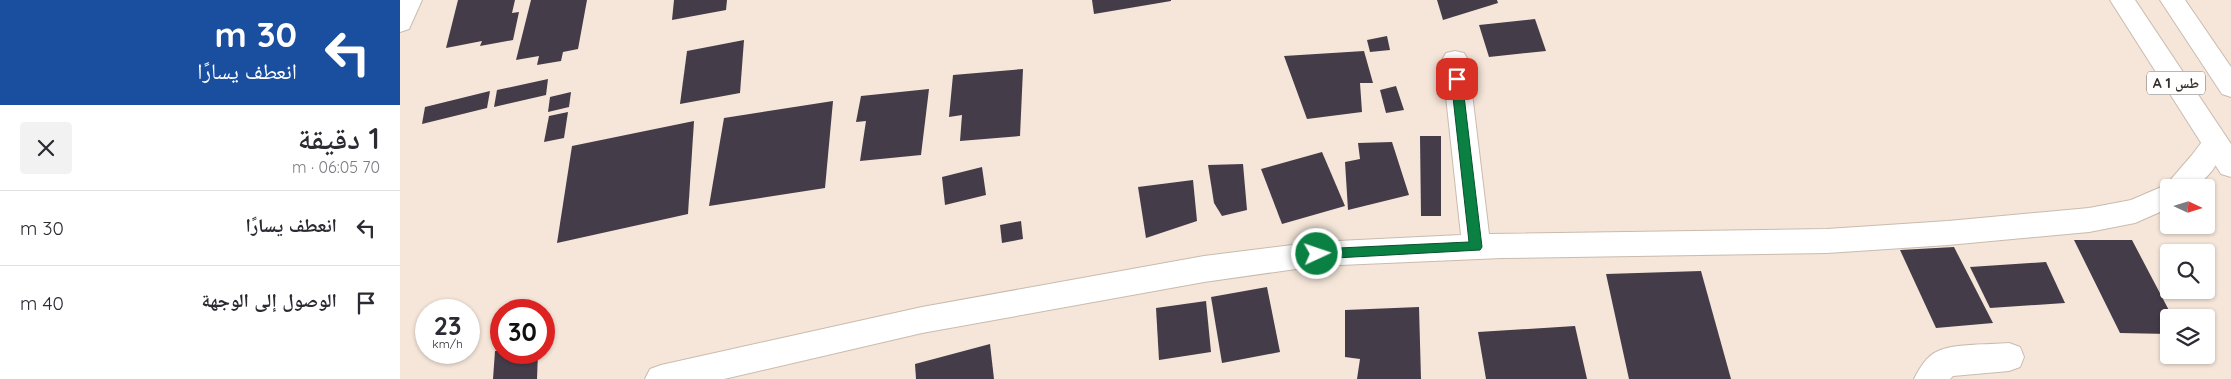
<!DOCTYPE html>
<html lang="ar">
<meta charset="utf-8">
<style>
:root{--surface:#fff;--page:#f2f2f3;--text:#2b2b33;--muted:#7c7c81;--line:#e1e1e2}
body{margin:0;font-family:Quicksand,"Noto Naskh Arabic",sans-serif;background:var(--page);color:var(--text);direction:rtl;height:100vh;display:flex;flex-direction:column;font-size:19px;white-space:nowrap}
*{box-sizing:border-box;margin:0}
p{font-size:16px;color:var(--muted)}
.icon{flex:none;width:28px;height:28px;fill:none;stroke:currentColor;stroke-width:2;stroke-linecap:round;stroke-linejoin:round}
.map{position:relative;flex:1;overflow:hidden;direction:ltr}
.side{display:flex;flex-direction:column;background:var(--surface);width:400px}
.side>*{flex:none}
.top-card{background:#1a4fa0;color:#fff;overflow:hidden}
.needle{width:32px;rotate:94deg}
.controls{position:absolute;left:1760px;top:179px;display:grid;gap:10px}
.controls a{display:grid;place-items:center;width:55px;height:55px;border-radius:5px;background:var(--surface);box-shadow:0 1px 4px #0004;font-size:25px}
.speed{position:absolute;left:15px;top:299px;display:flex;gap:10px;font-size:25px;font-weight:700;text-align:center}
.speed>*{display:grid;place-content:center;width:65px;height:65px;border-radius:50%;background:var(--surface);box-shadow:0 1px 4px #0004;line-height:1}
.speed small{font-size:12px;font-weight:400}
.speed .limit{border:8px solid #d22;background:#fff;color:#111}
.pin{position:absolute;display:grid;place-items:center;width:42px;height:42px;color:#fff;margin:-21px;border-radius:10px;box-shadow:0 2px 8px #0006}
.me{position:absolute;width:55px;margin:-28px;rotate:87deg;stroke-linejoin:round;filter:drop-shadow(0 0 4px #0008)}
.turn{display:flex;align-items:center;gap:18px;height:105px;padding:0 20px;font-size:22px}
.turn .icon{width:65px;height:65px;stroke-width:2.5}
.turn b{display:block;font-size:35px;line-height:42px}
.round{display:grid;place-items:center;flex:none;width:52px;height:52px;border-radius:5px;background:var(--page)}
.head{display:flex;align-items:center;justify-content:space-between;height:85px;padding:0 20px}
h1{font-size:30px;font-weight:600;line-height:38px}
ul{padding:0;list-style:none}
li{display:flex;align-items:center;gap:15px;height:75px;padding:0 20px;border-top:1px solid var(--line)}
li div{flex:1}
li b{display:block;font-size:19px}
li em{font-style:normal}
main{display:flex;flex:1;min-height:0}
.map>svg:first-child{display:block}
.building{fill:#443c49}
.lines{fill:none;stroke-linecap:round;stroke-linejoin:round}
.minor-casing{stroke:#c9bbae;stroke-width:2}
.trunk-casing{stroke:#c9bbae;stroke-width:2}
.minor{fill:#fff;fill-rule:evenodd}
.trunk{fill:#fff;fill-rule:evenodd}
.route{fill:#0b8043;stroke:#07532c}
.labels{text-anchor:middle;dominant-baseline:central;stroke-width:5;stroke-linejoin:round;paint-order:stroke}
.shield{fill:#fff;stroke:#726e6b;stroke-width:1}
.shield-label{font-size:14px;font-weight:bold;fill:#35302b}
</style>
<main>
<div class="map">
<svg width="1831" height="379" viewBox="0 0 1831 379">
<rect width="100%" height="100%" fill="#f5e6d9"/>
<g class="building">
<path d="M58,0h57l-3,13 7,-1 -6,28 -33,6 2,-5 -36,7z"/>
<path d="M131,0h56l-9,49 -15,3 -2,9 -24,4 2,-9 -23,4z"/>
<path d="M274,0h53l-1,10 -54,10z"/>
<path d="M692,0h79v1l-77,13z"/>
<path d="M1037,0h60l1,3 -55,17z"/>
<path d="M1135,19l11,32 -57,6 -10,-32z"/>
<path d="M987,36l3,14 -20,2 -3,-12z"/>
<path d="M344,40l-4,53 -60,11 7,-53z"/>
<path d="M964,51l9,32h-13l2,29 -55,7 -23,-63z"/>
<path d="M623,69l-3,67 -60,5 2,-26 -13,2 4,-42z"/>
<path d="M148,79l-2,16 -52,12 3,-17z"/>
<path d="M996,86l8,24 -18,3 -6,-23z"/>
<path d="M529,89l-8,66 -61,6 6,-40 -10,1 5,-26z"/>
<path d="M90,91l-3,17 -65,16 3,-17z"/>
<path d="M171,92l-2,15 -21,5 2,-15z"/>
<path d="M433,101l-8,87 -116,18 15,-88z"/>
<path d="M168,112l-4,26 -20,4 5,-26z"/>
<path d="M294,121l-6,93 -131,29 15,-97z"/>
<path d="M1020,136h21v80h-20z"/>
<path d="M992,142l17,53 -61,15 -3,-48 15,-3 -2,-16z"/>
<path d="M922,152l23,54 -63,18 -21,-55z"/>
<path d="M843,164l4,46 -25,6 -8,-13 -6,-38z"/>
<path d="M582,167l4,28 -41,10 -3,-28z"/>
<path d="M793,180l4,41 -51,17 -8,-51z"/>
<path d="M621,221l2,18 -21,4 -2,-18z"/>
<path d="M1674,240h58l41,78h-4v16l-49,-1z"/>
<path d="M1554,247l39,76 -57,5 -36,-78z"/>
<path d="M1646,262l19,41 -75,5 -20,-41z"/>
<path d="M1301,271l30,108h-102l-23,-105z"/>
<path d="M867,287l13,65 -58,11 -11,-66z"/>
<path d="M806,301l5,51 -52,8 -3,-52z"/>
<path d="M1019,307l2,72h-64l3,-20 -15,-2v-47z"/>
<path d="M1175,326l12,53h-101l-8,-47z"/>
<path d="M590,344l4,35h-78l-1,-15z"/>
<path d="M101,350v2h37l-1,27h-44l2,-28z"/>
</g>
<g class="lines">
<g class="minor-casing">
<g id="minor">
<path d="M0,0h22l-13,29 -9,3z"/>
<path d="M1055,51l9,2 4,7 21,174 338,-5 121,-8 141,-13 42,-8 35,-15 26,-30 15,-20 9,-3 9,3 4,8 -17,28 -16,17h-27v20l-34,15 -46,9 -141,13 -121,8 -325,5 -185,8 -113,16 -282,51 -198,46h-79l5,-10 11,-4 261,-58 282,-51 113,-14 144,-7 -19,-175 4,-7z"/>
<path d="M1609,343l11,4 4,10 -4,10 -11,4 -56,5 -3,3h-36c5,-10 12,-22 22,-27 17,-9 53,-7 73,-9z"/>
</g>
</g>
<g class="trunk-casing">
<g id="trunk">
<path d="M1710,0h25l96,144v33l-10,-3z"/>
<path d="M1760,0h25l46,67v30l-9,-3z"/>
</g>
</g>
<use href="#minor" class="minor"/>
<use href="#trunk" class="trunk"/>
</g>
<path class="route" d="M1057,75l5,4 20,168 -2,3 -163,9 -4,-1 -2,-4 2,-3 4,-2 152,-7 -18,-163z"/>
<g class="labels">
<rect class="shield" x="1747" y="71.5" width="58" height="23" rx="4"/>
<g class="shield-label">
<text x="1776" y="83">A 1 طس</text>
</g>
</g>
</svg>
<div class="controls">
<a><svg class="needle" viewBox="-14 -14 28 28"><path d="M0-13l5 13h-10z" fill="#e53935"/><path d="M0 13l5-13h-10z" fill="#7c7c81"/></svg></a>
<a><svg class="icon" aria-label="search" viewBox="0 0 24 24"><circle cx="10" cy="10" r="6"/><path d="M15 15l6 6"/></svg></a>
<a><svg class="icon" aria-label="layers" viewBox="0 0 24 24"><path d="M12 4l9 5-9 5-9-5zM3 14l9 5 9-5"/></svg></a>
</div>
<div class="speed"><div>23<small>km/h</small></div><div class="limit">30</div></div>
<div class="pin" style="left:1057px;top:79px;background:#d93025"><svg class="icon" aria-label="arrive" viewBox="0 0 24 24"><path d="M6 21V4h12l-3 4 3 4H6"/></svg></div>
<svg class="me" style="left:917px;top:254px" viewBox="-20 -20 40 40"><circle r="17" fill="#0b8043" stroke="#fff" stroke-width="3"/><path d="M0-11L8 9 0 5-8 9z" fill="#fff"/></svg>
</div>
<section class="side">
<div class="top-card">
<div class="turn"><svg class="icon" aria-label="left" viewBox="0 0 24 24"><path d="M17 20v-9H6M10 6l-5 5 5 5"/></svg><div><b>30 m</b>انعطف يسارًا</div></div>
</div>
<div class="head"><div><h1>1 دقيقة</h1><p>70 m · 06:05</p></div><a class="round"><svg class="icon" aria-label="close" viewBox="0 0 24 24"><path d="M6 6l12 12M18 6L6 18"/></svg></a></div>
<ul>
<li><svg class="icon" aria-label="left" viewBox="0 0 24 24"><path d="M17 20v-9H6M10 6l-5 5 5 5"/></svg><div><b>انعطف يسارًا</b></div><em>30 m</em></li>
<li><svg class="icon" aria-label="arrive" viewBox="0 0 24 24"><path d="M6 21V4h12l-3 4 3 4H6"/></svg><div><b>الوصول إلى الوجهة</b></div><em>40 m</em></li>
</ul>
</section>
</main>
